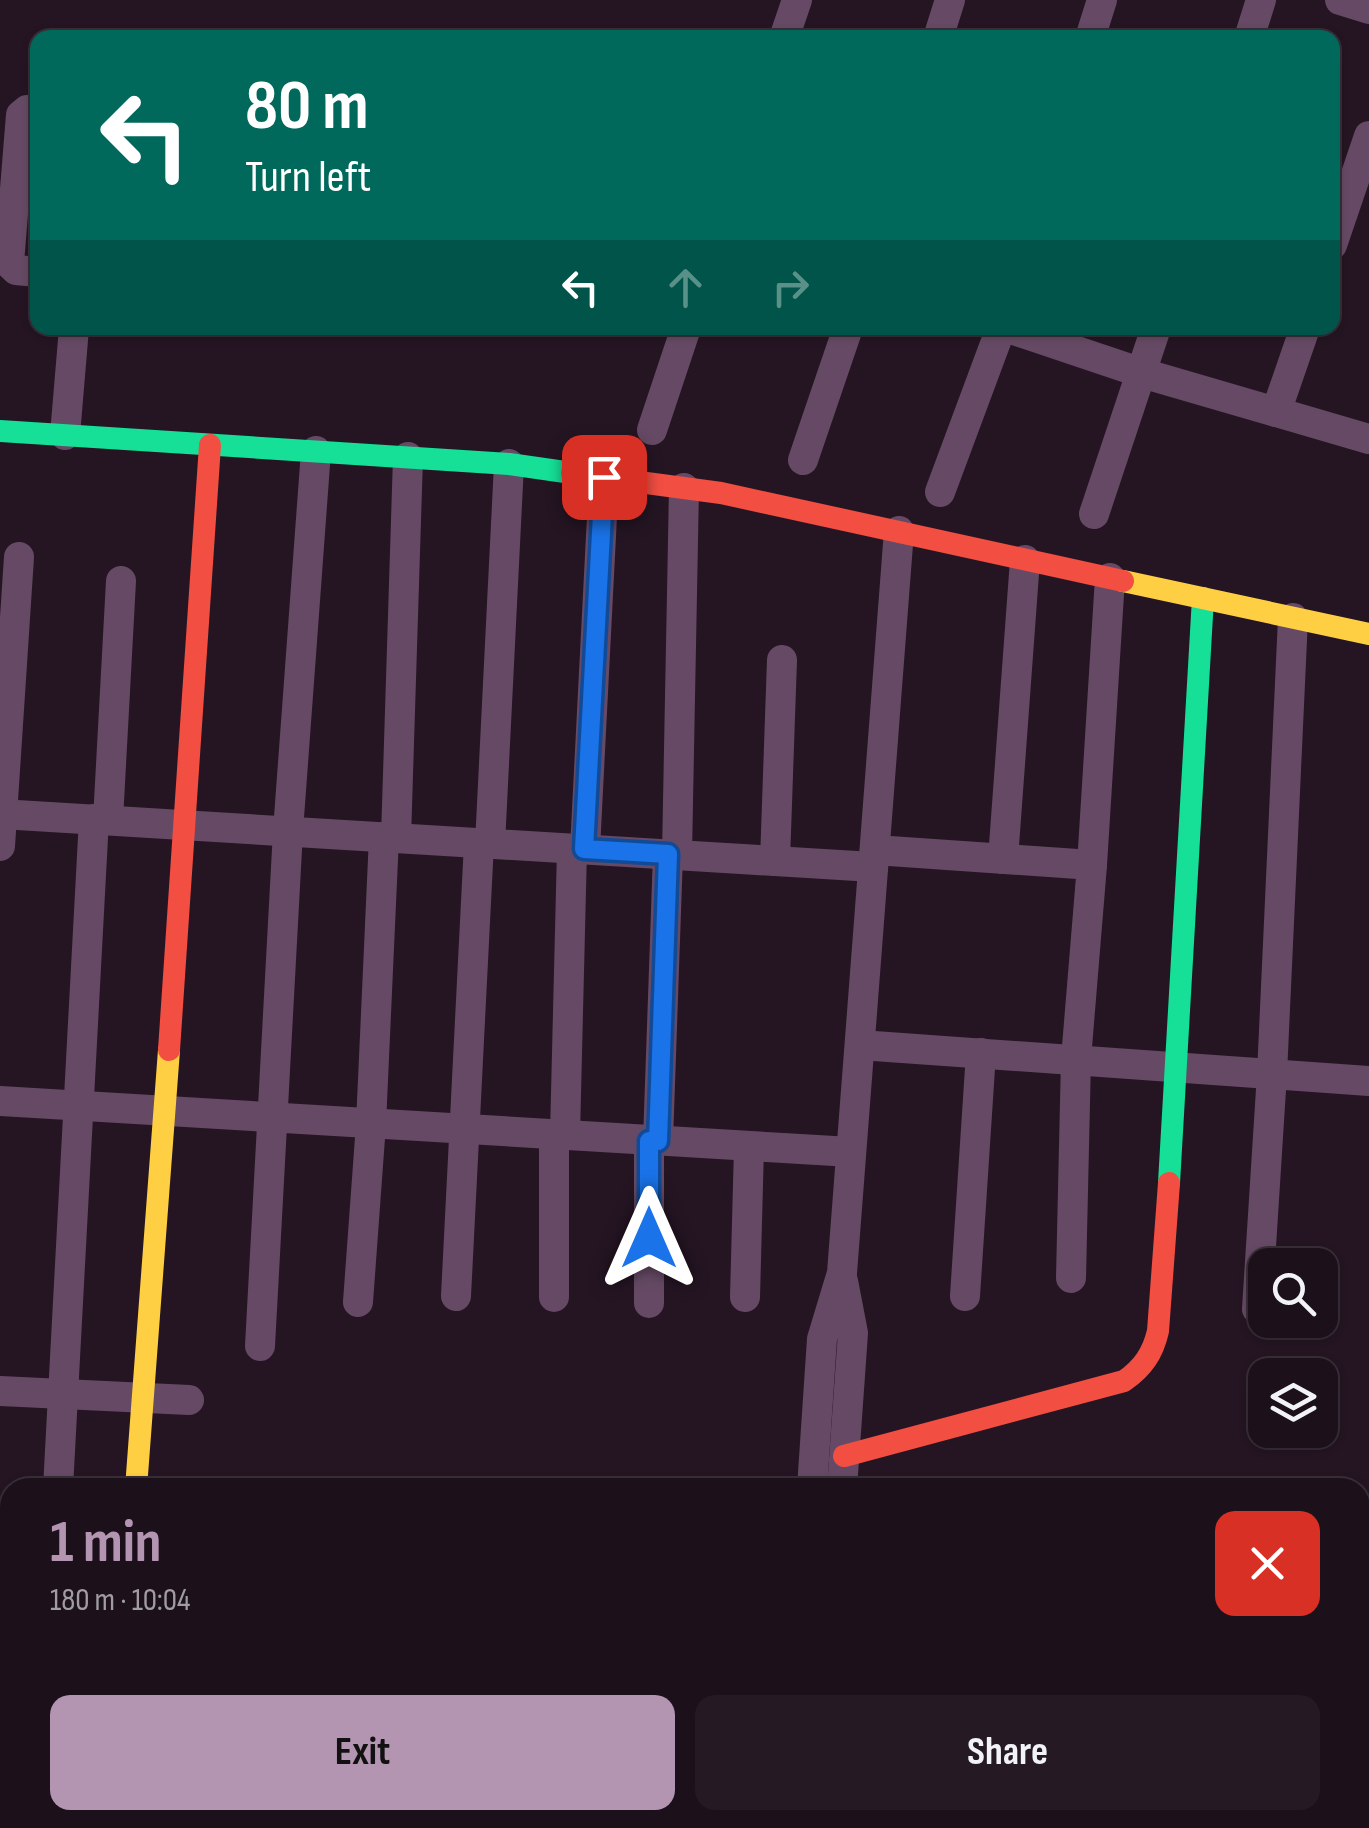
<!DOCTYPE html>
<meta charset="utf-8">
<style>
:root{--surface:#1c101a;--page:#251923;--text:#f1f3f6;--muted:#a09da2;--line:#3a3039;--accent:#b394b1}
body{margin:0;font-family:"Sofia Sans Condensed",sans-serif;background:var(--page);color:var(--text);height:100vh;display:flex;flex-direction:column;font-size:38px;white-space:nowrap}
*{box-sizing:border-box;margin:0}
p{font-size:32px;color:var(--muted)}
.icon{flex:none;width:55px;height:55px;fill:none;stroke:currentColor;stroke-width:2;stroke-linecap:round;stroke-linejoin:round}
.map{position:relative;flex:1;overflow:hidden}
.sheet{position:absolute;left:0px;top:1478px;width:1370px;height:352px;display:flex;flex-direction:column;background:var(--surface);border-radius:30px 30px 0 0;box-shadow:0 2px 8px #0004,0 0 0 2px var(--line)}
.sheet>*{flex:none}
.hud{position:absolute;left:30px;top:30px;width:1310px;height:305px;border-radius:20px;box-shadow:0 2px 8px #0004,0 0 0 2px var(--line);background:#00695c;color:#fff;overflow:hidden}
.tools{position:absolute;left:1248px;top:1248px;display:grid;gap:20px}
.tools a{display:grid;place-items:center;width:90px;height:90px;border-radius:20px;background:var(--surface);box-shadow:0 2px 8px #0004,0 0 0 2px var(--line);font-size:50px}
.pin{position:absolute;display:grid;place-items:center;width:85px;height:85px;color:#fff;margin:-42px;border-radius:20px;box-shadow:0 5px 15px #0006}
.me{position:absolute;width:110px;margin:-55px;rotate:0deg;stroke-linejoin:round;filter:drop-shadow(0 0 8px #0008)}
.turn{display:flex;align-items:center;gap:35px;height:210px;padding:0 50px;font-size:45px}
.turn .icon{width:130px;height:130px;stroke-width:2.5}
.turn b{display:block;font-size:70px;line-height:85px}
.lanes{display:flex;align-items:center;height:95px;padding:0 50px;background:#0003;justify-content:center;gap:50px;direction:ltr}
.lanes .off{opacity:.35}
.round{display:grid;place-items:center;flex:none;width:105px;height:105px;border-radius:20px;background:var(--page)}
.head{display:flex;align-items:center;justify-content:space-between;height:170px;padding:0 50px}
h1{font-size:60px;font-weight:700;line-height:75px;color:var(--accent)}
.primary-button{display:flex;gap:20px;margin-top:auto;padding:20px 50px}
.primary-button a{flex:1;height:115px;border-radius:20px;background:var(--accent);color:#111;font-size:40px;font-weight:700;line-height:115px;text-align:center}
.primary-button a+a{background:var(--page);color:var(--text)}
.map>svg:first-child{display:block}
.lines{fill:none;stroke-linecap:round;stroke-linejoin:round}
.street{stroke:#664a65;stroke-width:30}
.fast{stroke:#16e098;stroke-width:22}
.slow{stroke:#ffcf43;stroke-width:22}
.jam{stroke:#f24e42;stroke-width:22}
.route-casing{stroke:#114b97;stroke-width:25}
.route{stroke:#1a73e8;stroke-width:18}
</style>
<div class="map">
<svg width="1369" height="1828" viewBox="0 0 1369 1828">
<rect width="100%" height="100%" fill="#251523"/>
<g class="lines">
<g class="street">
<path d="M1340,0l29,9"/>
<path d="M784,38l13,-38"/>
<path d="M938,38l12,-38"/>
<path d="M1090,38l12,-38"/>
<path d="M1249,38l12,-38"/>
<path d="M38,110h-11l-6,5 -12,148 7,7 22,2"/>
<path d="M1332,245l37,-109"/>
<path d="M1008,328l134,45 227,66"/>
<path d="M1276,412l29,-84"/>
<path d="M652,430l34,-102"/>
<path d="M65,435l9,-107"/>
<path d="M803,460l45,-132"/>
<path d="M940,492l61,-164"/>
<path d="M1094,514l62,-186"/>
<path d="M0,814l873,53"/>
<path d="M108,820l13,-239"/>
<path d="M396,838l12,-381"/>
<path d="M490,844l19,-380"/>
<path d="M0,846l19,-289"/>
<path d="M585,849l19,-372"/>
<path d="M875,850l217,15 -16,194 -5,219"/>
<path d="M677,855l7,-367"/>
<path d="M1003,859l22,-299"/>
<path d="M775,861l7,-201"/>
<path d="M1092,865l18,-287"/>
<path d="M860,1045l509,36"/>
<path d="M0,1101l851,51"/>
<path d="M565,1135l7,-286"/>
<path d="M649,1141v162"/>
<path d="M658,1141l10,-287"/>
<path d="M456,1296l23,-453"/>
<path d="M965,1296l16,-243"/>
<path d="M554,1297v-162"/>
<path d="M745,1297l4,-150"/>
<path d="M358,1302l13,-178 13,-287"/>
<path d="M1257,1309l15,-235 21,-456"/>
<path d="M260,1346l28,-515 28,-380"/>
<path d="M0,1391l189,9"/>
<path d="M58,1488l36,-669"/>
<path d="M812,1488l10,-149 20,-66 57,-742"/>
<path d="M842,1488l11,-155 -10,-52"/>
<path d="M0,1669l10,1"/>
<path d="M38,1828l1,-8"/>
<path d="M119,1828v-8"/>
<path d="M789,1828l1,-8"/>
<path d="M819,1828l1,-8"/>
<path d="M1362,1828l7,-31"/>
</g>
<g class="fast">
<path d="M0,431l509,33 63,9"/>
<path d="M1169,1183l34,-585"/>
</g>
<g class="slow">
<path d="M1123,581l246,53"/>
<path d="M136,1488l33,-438"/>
<path d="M1360,1686l9,-5"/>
<path d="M1360,1725l9,-5"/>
<path d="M1087,1828l16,-8"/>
<path d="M1164,1828l15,-8"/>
</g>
<g class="jam">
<path d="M572,473l149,20 402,88"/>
<path d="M169,1050l41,-605"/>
<path d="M844,1456l280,-75c19,-13 29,-28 34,-50l11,-148"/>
</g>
</g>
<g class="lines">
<g class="route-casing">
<path id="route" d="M604,477l-20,372 84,5 -10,287h-9v97"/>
</g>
<use href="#route" class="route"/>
</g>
</svg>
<div class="tools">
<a><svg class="icon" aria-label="search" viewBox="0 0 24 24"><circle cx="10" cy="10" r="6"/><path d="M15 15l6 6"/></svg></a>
<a><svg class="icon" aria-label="layers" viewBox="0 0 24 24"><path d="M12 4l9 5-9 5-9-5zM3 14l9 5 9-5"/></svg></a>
</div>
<div class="pin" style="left:604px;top:477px;background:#d93025"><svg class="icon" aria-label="arrive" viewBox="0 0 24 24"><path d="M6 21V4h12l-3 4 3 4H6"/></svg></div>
<svg class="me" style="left:649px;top:1238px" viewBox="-20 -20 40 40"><path d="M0-17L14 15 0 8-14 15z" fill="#1a73e8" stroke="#fff" stroke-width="4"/></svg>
<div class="hud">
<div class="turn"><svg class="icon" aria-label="left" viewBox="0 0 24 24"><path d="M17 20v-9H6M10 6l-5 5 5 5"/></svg><div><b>80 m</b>Turn left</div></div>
<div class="lanes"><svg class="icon" aria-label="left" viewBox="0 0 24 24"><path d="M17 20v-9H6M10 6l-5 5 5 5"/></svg><svg class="icon off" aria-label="ahead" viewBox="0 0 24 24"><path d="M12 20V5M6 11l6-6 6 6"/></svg><svg class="icon off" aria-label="right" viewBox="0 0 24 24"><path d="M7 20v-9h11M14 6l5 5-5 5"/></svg></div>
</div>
<section class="sheet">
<div class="head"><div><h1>1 min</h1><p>180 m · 10:04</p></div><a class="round" style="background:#d93025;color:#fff"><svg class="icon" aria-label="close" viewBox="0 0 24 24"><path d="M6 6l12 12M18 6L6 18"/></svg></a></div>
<div class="primary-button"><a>Exit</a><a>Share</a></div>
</section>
</div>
